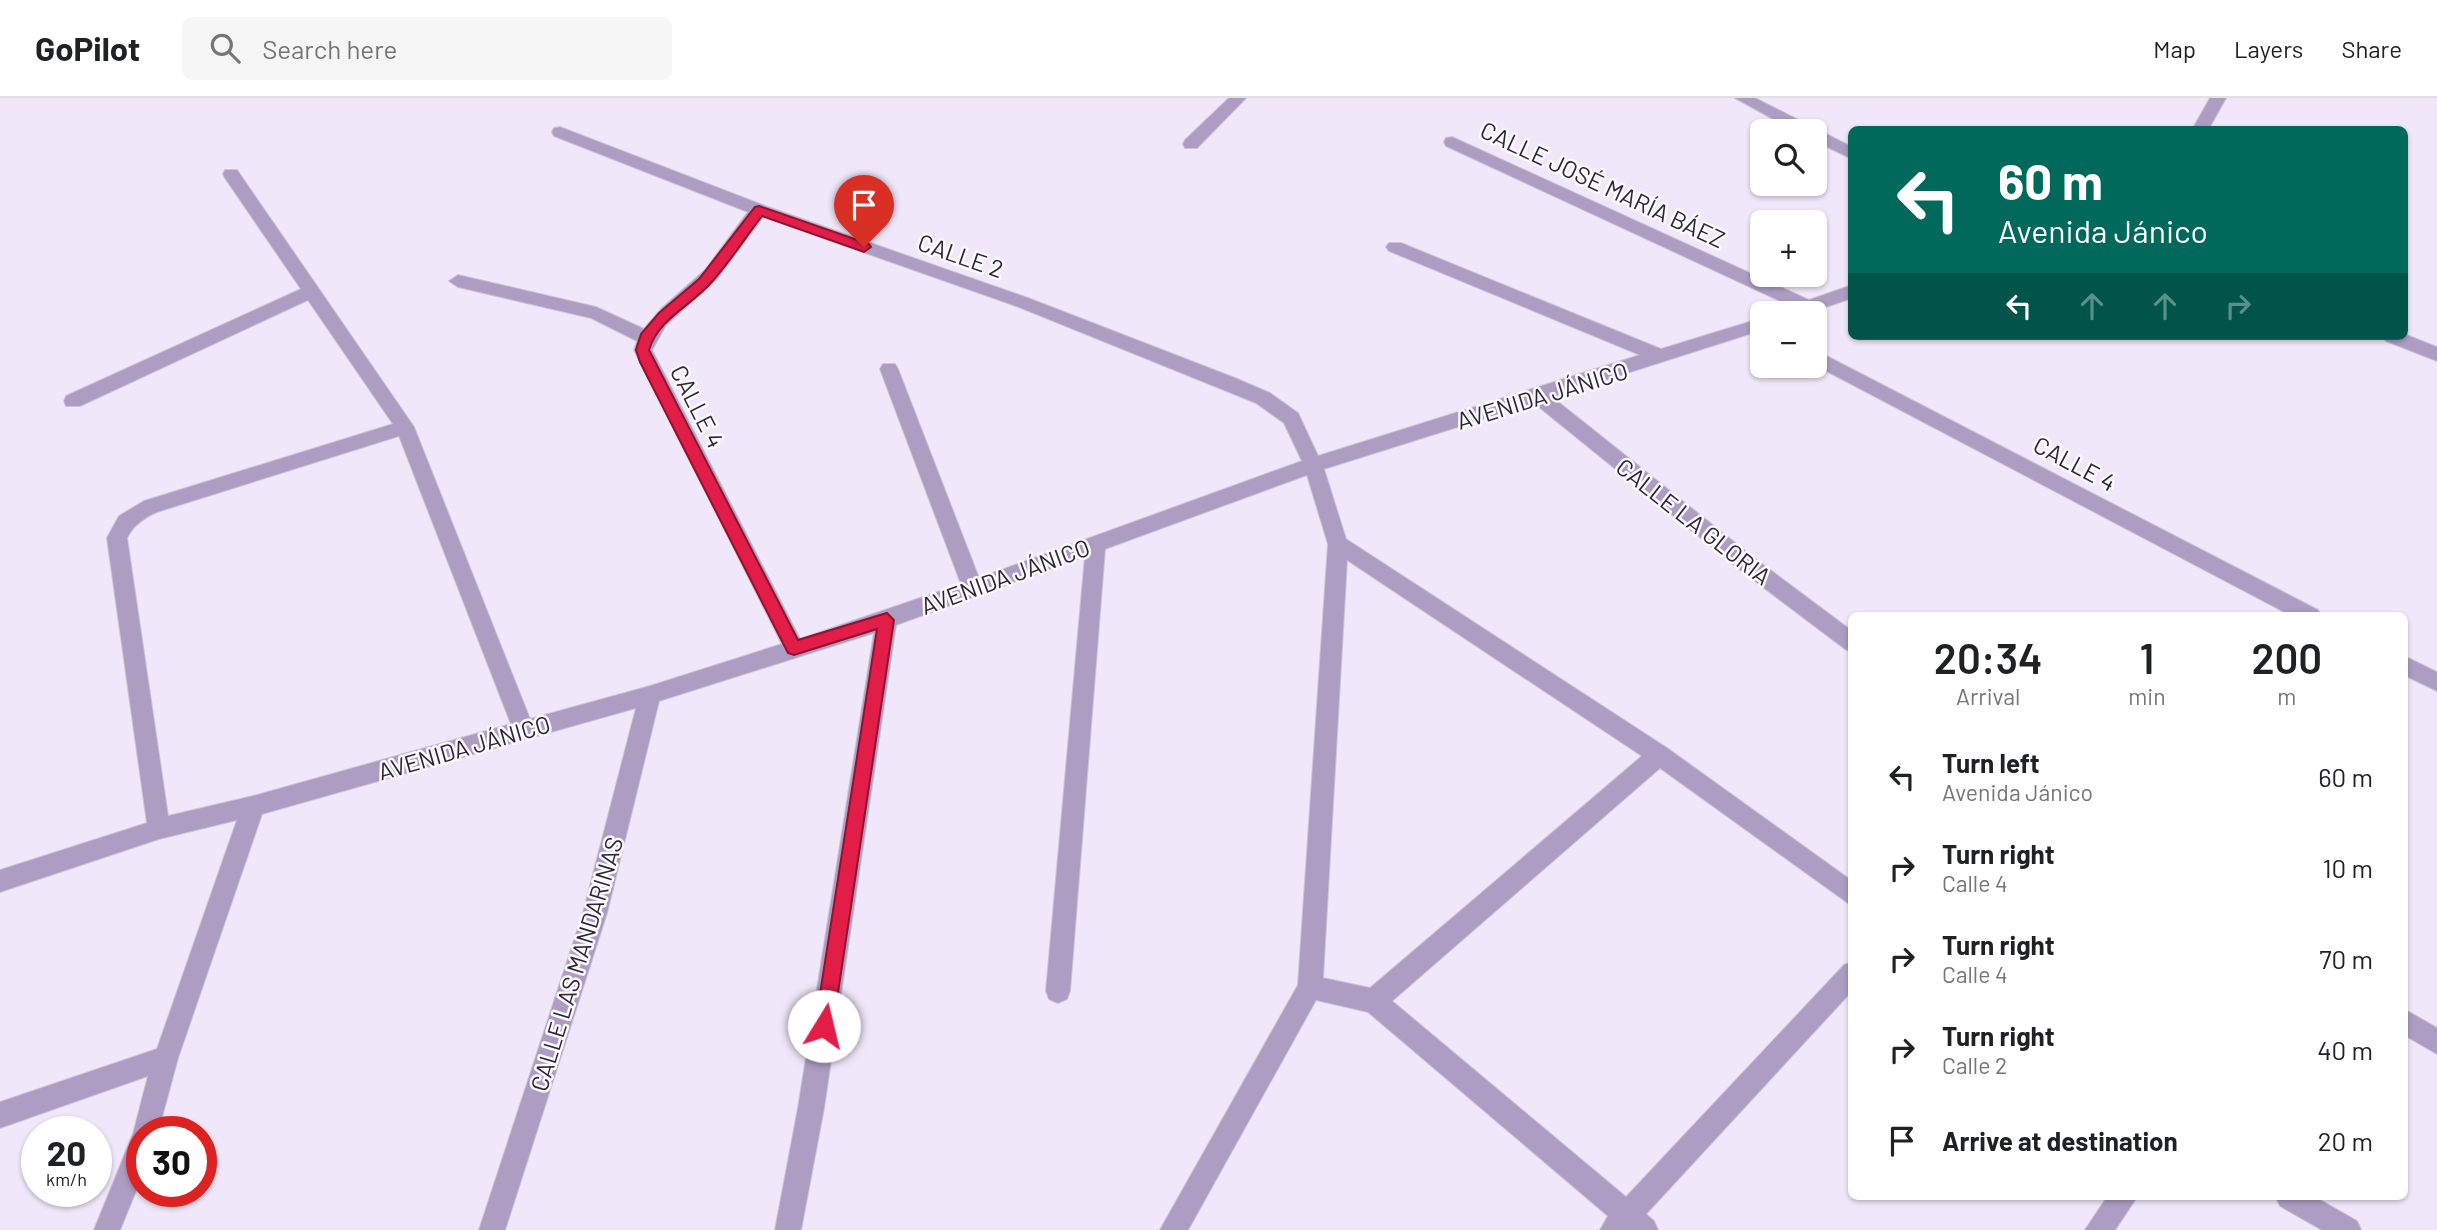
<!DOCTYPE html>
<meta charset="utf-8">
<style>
:root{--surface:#fff;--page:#f6f6f6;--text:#202124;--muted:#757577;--line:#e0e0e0}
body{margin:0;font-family:Barlow,sans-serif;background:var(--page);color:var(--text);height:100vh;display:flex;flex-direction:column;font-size:26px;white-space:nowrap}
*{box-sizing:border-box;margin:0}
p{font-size:23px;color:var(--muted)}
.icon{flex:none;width:38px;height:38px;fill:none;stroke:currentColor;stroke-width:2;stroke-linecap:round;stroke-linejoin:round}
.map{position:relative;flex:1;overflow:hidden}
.panel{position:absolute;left:1848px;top:514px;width:560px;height:588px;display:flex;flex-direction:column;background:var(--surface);border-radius:10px;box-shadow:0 2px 5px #0004}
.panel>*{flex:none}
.hud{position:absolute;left:1848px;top:28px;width:560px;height:214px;border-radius:10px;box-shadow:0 2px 5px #0004;background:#00695c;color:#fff;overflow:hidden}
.controls{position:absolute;left:1750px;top:21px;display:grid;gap:14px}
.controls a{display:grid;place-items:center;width:77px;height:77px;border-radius:10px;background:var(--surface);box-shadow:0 2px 5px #0004;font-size:35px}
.speed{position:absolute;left:21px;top:1018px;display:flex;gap:14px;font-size:35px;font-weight:700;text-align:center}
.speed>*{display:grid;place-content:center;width:91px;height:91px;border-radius:50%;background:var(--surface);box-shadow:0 2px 5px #0004;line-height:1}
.speed small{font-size:18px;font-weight:400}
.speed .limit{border:10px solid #d22;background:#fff;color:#111}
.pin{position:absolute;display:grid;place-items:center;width:60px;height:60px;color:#fff;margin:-72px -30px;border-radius:50% 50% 50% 0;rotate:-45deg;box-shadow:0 0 7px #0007}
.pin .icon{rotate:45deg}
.me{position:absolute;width:77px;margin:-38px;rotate:9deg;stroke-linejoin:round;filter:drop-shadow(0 0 5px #0008)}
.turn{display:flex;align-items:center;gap:24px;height:147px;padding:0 35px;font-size:32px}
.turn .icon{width:91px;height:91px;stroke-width:2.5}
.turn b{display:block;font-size:49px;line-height:60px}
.lanes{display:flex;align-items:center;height:66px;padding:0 35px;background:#0003;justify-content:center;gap:35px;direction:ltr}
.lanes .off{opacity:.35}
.eta{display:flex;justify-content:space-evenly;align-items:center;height:119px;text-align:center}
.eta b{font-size:42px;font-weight:600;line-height:49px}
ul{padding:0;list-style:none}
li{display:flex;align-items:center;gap:21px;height:91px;padding:0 35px}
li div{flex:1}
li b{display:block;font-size:26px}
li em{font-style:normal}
header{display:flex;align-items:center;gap:42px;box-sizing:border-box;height:98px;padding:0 35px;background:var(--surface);border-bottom:2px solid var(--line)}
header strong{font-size:33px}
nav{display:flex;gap:38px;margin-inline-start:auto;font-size:24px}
.search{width:490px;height:63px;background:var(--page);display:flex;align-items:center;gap:18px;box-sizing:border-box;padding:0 24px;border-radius:10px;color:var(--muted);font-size:26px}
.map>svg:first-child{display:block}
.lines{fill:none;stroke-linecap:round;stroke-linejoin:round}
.minor-casing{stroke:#cdc5d5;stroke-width:2}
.minor{fill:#ae9dc3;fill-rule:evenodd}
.route{fill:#e11d48;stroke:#92132f;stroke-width:2}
.labels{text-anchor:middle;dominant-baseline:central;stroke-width:5;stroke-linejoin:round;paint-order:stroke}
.street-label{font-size:24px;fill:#2b282f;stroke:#fbf8ff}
</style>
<header>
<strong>GoPilot</strong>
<div class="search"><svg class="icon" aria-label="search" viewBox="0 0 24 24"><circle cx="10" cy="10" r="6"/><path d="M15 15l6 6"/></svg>Search here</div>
<nav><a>Map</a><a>Layers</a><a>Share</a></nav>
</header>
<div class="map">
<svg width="2437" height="1132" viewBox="0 0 2437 1132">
<rect width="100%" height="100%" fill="#f0e8fa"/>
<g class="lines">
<g class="minor-casing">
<g id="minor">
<path d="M1229,0h17l-49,50h-12l-2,-4 2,-4z"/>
<path d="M1735,0h20l97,49v12l-37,-18v-10h-20z"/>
<path d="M2210,0h16l-18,32h-16z"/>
<path d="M560,29l205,79 263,92 207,80 35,15 28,20 20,43 322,-101 -251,-104 -3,-4 3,-4h12l260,106 101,-31v12l-210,67 201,160 99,74v21l-7,-3 -106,-80 -205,-166 -210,66 22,70 321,209 185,133v25l-192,-138 -268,233 234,196 218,-232 8,-3v29l-206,223 8,7 4,9h-58l8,-14 -240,-204 -52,-12 -128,230h-28l138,-245 30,-441 -21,-69 -202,74 -35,442 -3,8 -9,4 -9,-4 -3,-8 39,-435 -189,69 -72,483 -23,122h-26l23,-122 76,-475 -215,68 -52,212 -102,317h-26l104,-317 53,-205 -374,106 -84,244 -20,74h-16v44l-22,54h-26l39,-96 15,-58 -148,52v-26l157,-53 80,-229 -78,19 -159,53v-22l147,-47 -40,-285 12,-22 25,-15 249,-77 -85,-124 -228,106h-14l-2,-5 2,-5 235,-107 -76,-111 -2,-4 2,-4h12l177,257 116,292 120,-33 132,-42 -148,-294 3,-9 -46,-23 -133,-31 -9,-6 9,-6 138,32 48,22 18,-21 43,-38 43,-58 -194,-76 -2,-4 2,-4zM763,119l253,89 240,97 28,20 18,38 -323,117 -81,-209 -3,-5h-12l-3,5 81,215 -161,55 -148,-289 14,-25 51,-46zM399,338l112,288 -258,72 -85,20 -41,-278c6,-13 17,-20 30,-26zM1347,462l295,196 -272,232 -47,-10z"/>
<path d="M1452,39l357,163 43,-15v13l-43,15h-20l2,-7 -345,-160 -2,-4 2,-4z"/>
<path d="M2404,236l33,13v14l-51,-20 -3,-5h21z"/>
<path d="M1815,252l503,260 3,6h-29l-477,-251z"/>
<path d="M2404,558l33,16v19l-33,-16z"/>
<path d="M2404,911l33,19v26l-33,-19z"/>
<path d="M2107,1099h30l-22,33h-30z"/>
<path d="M2276,1099h39l42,24 4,9h-39l-42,-24z"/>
</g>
</g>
<use href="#minor" class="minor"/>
</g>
<path class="route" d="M759,108l110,38 2,3 -7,5 -102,-36c-18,23 -34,49 -54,70 -20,21 -50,34 -59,64l149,290 89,-27 7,7 -61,406 -3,7 -6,3 -7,-3 -2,-7 62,-397 -83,26 -6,-2 -148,-291 -4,-12 5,-16 18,-21 40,-34 56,-72z"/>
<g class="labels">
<g class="street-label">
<text transform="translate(1603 86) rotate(25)">CALLE JOSÉ MARÍA BÁEZ</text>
<text transform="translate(961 157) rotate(19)">CALLE 2</text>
<text transform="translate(1542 297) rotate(-17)">AVENIDA JÁNICO</text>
<text transform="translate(698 308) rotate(63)">CALLE 4</text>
<text transform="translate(2075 365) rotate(28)">CALLE 4</text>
<text transform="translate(1694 423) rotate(38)">CALLE LA GLORIA</text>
<text transform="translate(1005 478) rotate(-20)">AVENIDA JÁNICO</text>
<text transform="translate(464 649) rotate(-16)">AVENIDA JÁNICO</text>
<text transform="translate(576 866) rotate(-73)">CALLE LAS MANDARINAS</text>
</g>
</g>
</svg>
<div class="controls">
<a><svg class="icon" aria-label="search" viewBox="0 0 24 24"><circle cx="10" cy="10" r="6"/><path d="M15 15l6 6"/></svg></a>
<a>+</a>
<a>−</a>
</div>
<div class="speed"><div>20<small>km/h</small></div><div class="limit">30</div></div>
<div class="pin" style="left:864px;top:149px;background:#d93025"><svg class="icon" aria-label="arrive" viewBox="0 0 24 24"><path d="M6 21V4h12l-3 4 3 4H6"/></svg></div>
<svg class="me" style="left:824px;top:928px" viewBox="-20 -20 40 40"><circle r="19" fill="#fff"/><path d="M0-13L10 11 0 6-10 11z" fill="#e11d48"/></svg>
<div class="hud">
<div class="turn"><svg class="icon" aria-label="left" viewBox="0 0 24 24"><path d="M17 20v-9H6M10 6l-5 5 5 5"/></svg><div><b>60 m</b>Avenida Jánico</div></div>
<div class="lanes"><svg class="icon" aria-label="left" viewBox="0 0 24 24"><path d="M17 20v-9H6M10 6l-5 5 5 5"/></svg><svg class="icon off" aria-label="ahead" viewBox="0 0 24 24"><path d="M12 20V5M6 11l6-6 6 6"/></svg><svg class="icon off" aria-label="ahead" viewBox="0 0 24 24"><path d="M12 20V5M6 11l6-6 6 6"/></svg><svg class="icon off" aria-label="right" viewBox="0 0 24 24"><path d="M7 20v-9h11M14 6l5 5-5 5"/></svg></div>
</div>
<section class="panel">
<div class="eta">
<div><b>20:34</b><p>Arrival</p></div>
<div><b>1</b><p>min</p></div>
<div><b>200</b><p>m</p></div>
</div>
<ul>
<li><svg class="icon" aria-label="left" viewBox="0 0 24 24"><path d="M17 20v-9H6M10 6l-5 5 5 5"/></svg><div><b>Turn left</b><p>Avenida Jánico</p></div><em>60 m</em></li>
<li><svg class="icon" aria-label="right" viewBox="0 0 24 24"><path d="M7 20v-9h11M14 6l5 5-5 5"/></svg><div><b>Turn right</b><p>Calle 4</p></div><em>10 m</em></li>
<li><svg class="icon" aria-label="right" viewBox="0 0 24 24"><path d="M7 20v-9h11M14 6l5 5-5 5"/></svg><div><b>Turn right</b><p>Calle 4</p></div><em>70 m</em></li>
<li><svg class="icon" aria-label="right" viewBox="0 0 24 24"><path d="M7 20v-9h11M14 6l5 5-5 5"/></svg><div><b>Turn right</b><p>Calle 2</p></div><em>40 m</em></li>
<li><svg class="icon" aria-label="arrive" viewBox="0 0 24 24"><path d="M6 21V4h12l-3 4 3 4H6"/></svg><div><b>Arrive at destination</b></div><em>20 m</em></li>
</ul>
</section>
</div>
